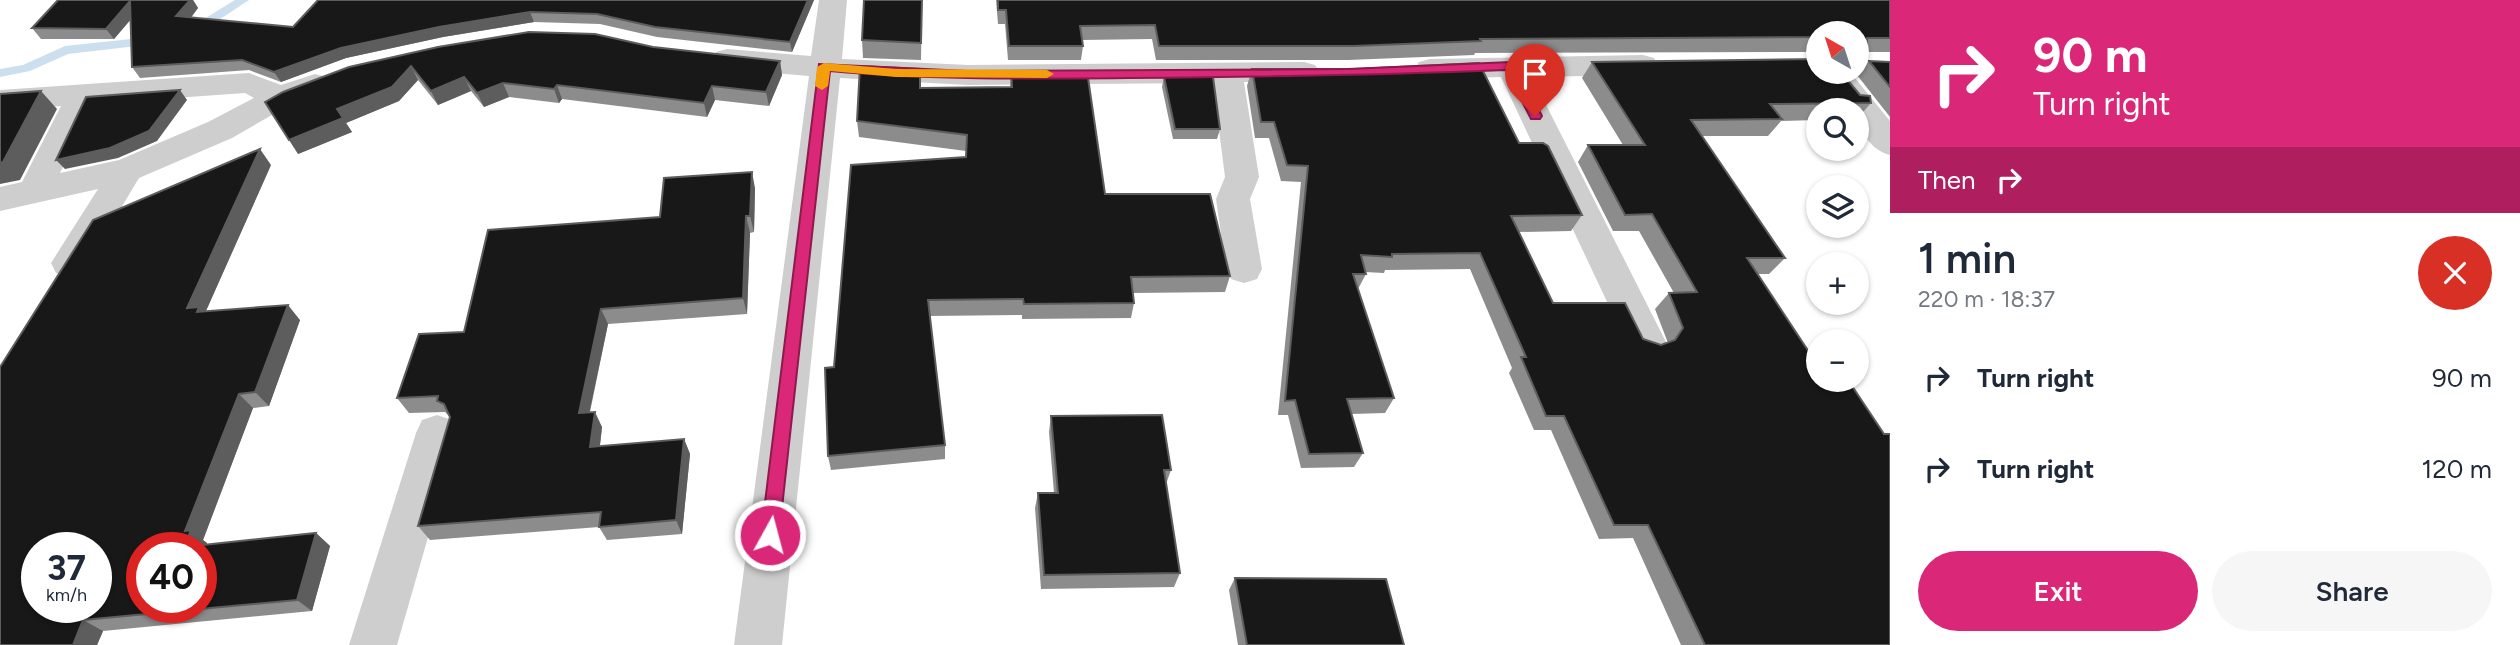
<!DOCTYPE html>
<meta charset="utf-8">
<style>
:root{--surface:#fff;--page:#f6f6f7;--text:#1f2937;--muted:#747a83;--accent:#db2777}
body{margin:0;font-family:Figtree,sans-serif;background:var(--page);color:var(--text);height:100vh;display:flex;flex-direction:column;font-size:26px;white-space:nowrap}
*{box-sizing:border-box;margin:0}
p{font-size:23px;color:var(--muted)}
.icon{flex:none;width:38px;height:38px;fill:none;stroke:currentColor;stroke-width:2;stroke-linecap:round;stroke-linejoin:round}
.map{position:relative;flex:1;overflow:hidden}
.sheet{display:flex;flex-direction:column;background:var(--surface);width:630px}
.sheet>*{flex:none}
.guide{background:#db2777;color:#fff;overflow:hidden}
.needle{width:46px;rotate:321deg}
.tools{position:absolute;left:1806px;top:21px;display:grid;gap:14px}
.tools a{display:grid;place-items:center;width:63px;height:63px;border-radius:50%;background:var(--surface);box-shadow:0 2px 5px #0004;font-size:35px}
.speed{position:absolute;left:21px;top:532px;display:flex;gap:14px;font-size:35px;font-weight:700;text-align:center}
.speed>*{display:grid;place-content:center;width:91px;height:91px;border-radius:50%;background:var(--surface);box-shadow:0 2px 5px #0004;line-height:1}
.speed small{font-size:18px;font-weight:400}
.speed .limit{border:10px solid #d22;background:#fff;color:#111}
.pin{position:absolute;display:grid;place-items:center;width:60px;height:60px;color:#fff;margin:-72px -30px;border-radius:50% 50% 50% 0;rotate:-45deg;box-shadow:0 0 7px #0007}
.pin .icon{rotate:45deg}
.me{position:absolute;width:77px;margin:-38px;rotate:7deg;stroke-linejoin:round;filter:drop-shadow(0 0 5px #0008)}
.turn{display:flex;align-items:center;gap:24px;height:147px;padding:0 28px;font-size:32px}
.turn .icon{width:91px;height:91px;stroke-width:2.5}
.turn b{display:block;font-size:49px;line-height:60px}
.then{display:flex;align-items:center;height:66px;padding:0 28px;background:#0003;gap:14px;font-size:26px}
.round{display:grid;place-items:center;flex:none;width:74px;height:74px;border-radius:37px;background:var(--page)}
.summary{display:flex;align-items:center;justify-content:space-between;height:119px;padding:0 28px}
h1{font-size:42px;font-weight:600;line-height:52px}
.cta{display:flex;gap:14px;margin-top:auto;padding:14px 28px}
.cta a{flex:1;height:80px;border-radius:42px;background:var(--accent);color:#fff;font-size:28px;font-weight:600;line-height:80px;text-align:center}
.cta a+a{background:var(--page);color:var(--text)}
ul{padding:0;list-style:none}
li{display:flex;align-items:center;gap:21px;height:91px;padding:0 28px}
li div{flex:1}
li b{display:block;font-size:26px}
li em{font-style:normal}
main{display:flex;flex:1;min-height:0}
.map>svg:first-child{display:block}
.lines{fill:none;stroke-linecap:round;stroke-linejoin:round}
.stream{fill:#cbdfee;fill-rule:evenodd}
.minor{fill:#cecece;fill-rule:evenodd}
.wall{fill:#8c8c8c}
.shaded-wall{fill:#5d5d5d}
.building{fill:#181818;stroke:#5d5d5d;stroke-width:2;fill-rule:evenodd}
.route{fill:#db2777;stroke:#8e194d;stroke-width:2}
.slow{fill:#f59e0b}
</style>
<main>
<div class="map">
<svg width="1890" height="645" viewBox="0 0 1890 645">
<rect width="100%" height="100%" fill="#fff"/>
<g class="lines">
<g class="stream">
<path d="M235,0h14l-50,33h-8v-6z"/>
<path d="M150,37l4,1v6l-86,10 -38,17 -30,6v-8l23,-4 42,-19z"/>
</g>
<g class="minor">
<path d="M819,0h28l-5,59 126,6 336,-3 11,3 5,7 -5,7 -11,3h-60l15,95 -9,22 12,70 -5,10 -13,4 -13,-4 -5,-10 -10,-70 9,-22 -12,-94 -245,2 -128,-7 -58,567h-48l75,-569 -82,-7 -11,-3 -4,-7 4,-7 11,-3 84,7z"/>
<path d="M1643,55l11,3 4,7 -4,7 -11,3 -111,2 134,265 -6,11 -14,5 -14,-5 -6,-11 -125,-265 -71,2 -11,-3 -5,-7 5,-7 11,-3z"/>
<path d="M1819,72h31l40,49v34c-19,-5 -33,-25 -33,-45h-10z"/>
<path d="M249,73l32,12 34,-11 11,3 5,7 -5,7 -35,13 -59,34 -93,40 -57,95 -13,4 -13,-4 -5,-10 47,-74 -98,22v-24l22,-5 39,-76 -61,4v-20zM245,93l9,5 -46,24 -89,38 -59,13 32,-65 -2,-4z"/>
<path d="M437,415l15,5 6,13 -61,212h-48l67,-212 6,-13z"/>
</g>
</g>
<g class="wall">
<path d="M58,0h135l5,8 -7,10 102,9 25,-27h496l-22,52 -135,-15 -57,-13 -66,-2 -91,15 -97,21 -65,24 -32,-12 -109,8 -8,-11 -1,-48 -17,20h-73l-9,-11z"/>
<path d="M864,0h58l-1,60 -58,-2 -1,-18z"/>
<path d="M996,0h894v52h-23v3l-10,12v-34h-39v19l-343,1 -1,2 -126,5h-192l-4,-21 -70,1 1,6 -2,14h-73l-3,-36h-7z"/>
<path d="M653,47l127,14 2,14 -13,31 -54,-6 -8,17 -145,-18 -3,4 -50,-6 -25,10 -13,-16 -33,14 -20,-25 -19,21 -53,22 6,9 -54,22 51,-87z"/>
<path d="M1869,61l21,1v55l-33,-42z"/>
<path d="M1592,62l268,33 11,8 -14,16v-9h-39v10l-37,1 -13,15h-66l83,122 -16,16h-12l133,371h-209l-48,-107 -34,1 -48,-109h-17l-25,-57 3,-5 -42,-99 -85,1 -1,3 -19,-1 1,2 -8,15 36,109 -9,15 -34,1 12,39 -9,14 -53,1 -13,-53h-10l23,-233 -20,-1 -12,-43h-14l-8,-52 5,-17 267,74 63,72 -11,16 -52,1 34,71 108,42 7,-2 -13,-34 14,-16h5l-35,-62h-26l-35,-69 10,-17h35l-41,-67z"/>
<path d="M1011,71l94,123 125,82 -5,16 -92,1 1,10 -3,15 -109,1v-4l-93,1 16,129v14l-114,11 -3,-14 6,-89 132,-210v-6l-107,-14 -2,-16 153,-34z"/>
<path d="M1164,77l56,52 -3,10h-44l-11,-52z"/>
<path d="M271,165l-65,146 94,9 -31,86 -16,2 -50,132 4,3 -1,2 110,-12 14,13 -18,65 -209,20 -6,14h-97z"/>
<path d="M755,188l-1,44 -4,1 -3,81 -139,10 -18,88 12,15 -2,19 84,-7 6,15 -8,80 -75,6 -8,-13 -169,13 -12,-14 32,-109 -5,-5 -36,1 -12,-15 67,-66 196,-115z"/>
<path d="M1051,416l120,54 -5,14 14,89 -6,14 -133,2 -6,-81 3,-15h16l-5,-61z"/>
<path d="M1235,578l169,67h-166l-9,-55z"/>
</g>
<g class="shaded-wall">
<path d="M190,0h3l5,8 -15,19 -7,-11z"/>
<path d="M808,0h6l-22,52 -2,-10z"/>
<path d="M130,1l8,10 -24,28 -8,-10z"/>
<path d="M530,12l4,10 -91,15 -97,21 -65,24 -7,-10 67,-24 98,-21z"/>
<path d="M780,61l2,14 -13,31 -3,-14z"/>
<path d="M411,66l7,14 -19,21 -53,22 6,9 -54,22 -9,-14 48,-31z"/>
<path d="M464,77l7,14 -33,14 -7,-14z"/>
<path d="M503,83l6,14 -25,10 -7,-14z"/>
<path d="M557,85l5,14 -3,4 -5,-14z"/>
<path d="M712,86l3,14 -8,17 -3,-14z"/>
<path d="M180,90l7,10 -30,41 -39,17 -53,11 -9,-9z"/>
<path d="M41,91l16,18 -37,71 -20,4v-21z"/>
<path d="M260,149l11,16 -66,148 8,9 -26,-14z"/>
<path d="M752,172l3,16 -1,44 -4,-16z"/>
<path d="M746,216l4,17 -3,81 -4,-16z"/>
<path d="M288,305l12,15 -31,86 -14,-14z"/>
<path d="M601,309l7,15 -22,104 -7,-15z"/>
<path d="M239,394l14,14 -50,132 4,3 -6,16 -16,-11v-17z"/>
<path d="M595,412l7,15 -4,34 -8,-14z"/>
<path d="M684,439l6,15 -8,80 -6,-14z"/>
<path d="M316,533l14,13 -18,65 -15,-11z"/>
<path d="M83,620l20,11 -6,14h-24z"/>
</g>
<g class="building">
<path d="M58,0h132l-14,16 117,11 25,-27h490l-18,42 -135,-15 -58,-13 -67,-2 -91,15 -98,21 -67,24 -32,-12 -110,7 -2,-66 -24,28 -74,-1z"/>
<path d="M864,0h58l-1,43 -59,-3z"/>
<path d="M998,0h892v38h-23v17h-10v-22h-39v4l-338,2 1,2 -128,5h-194l-4,-21 -75,1 3,20h-74l-3,-36h-8z"/>
<path d="M529,32l66,2 58,13 127,14 -14,31 -54,-6 -8,17 -147,-18 -3,4 -51,-6 -26,10 -13,-16 -33,14 -20,-25 -19,21 -55,22 6,9 -54,22 -24,-38 18,-10 66,-25 89,-20z"/>
<path d="M1818,59v13h23l19,23 10,1 1,7 -101,1 12,15 -91,1 94,138h-38l66,100h5v22h30l36,54h6v211h-185l-57,-120h-34l-50,-109h-18l-25,-59h5l-46,-104 -88,1v3l-31,-2 5,19h-13l41,124 -47,1 16,54 -54,1 -14,-54 -10,1 23,-235 -21,-1 -13,-43h-13l-9,-53h103l124,-6 40,80h24l5,3 34,69 -71,1 42,87h72l18,36 18,6 14,-5 8,-12 -14,-35 28,-1 -45,-78 -27,1 -37,-70h57l-53,-83z"/>
<path d="M1869,61l21,1v25z"/>
<path d="M860,66l60,3v19l92,-1 -1,-16h76l18,123h105l20,82 -99,1 3,26 -110,1 -1,-5 -95,1 17,145 -117,11 -3,-88 9,-1 17,-202 115,-8 1,-22 -110,-14z"/>
<path d="M1164,77h49l7,52h-45z"/>
<path d="M180,90l-31,41 -39,17 -54,12 30,-63z"/>
<path d="M41,91l-38,71 -3,1v-69z"/>
<path d="M260,149l-73,159 12,-1 -2,5 91,-7 -33,87 -16,2 -54,137 6,-1 -7,17 132,-14 -19,67 -214,20 -10,25h-73v-278l93,-147zM37,548h59v59h-59zM142,548h59v59h-59z"/>
<path d="M752,172l-2,44h-4l-3,82 -142,11 -22,104 16,-1 -5,35 94,-8 -8,81 -77,7 2,-15 -183,14 32,-109 -6,-13 -7,-3 1,-5 -41,2 22,-64 45,-2 24,-102 172,-13 4,-39z"/>
<path d="M1162,415l9,55h-7l16,103 -136,2 -6,-82h20l-7,-77z"/>
<path d="M1235,578l151,1 18,66h-157z"/>
</g>
<path class="route" d="M1511,62l6,4 25,50 -2,3h-9l-25,-49c-126,5 -252,7 -378,8 -100,1 -199,2 -298,-7l-51,464 -2,6 -7,2 -6,-2 -3,-6 58,-471 149,7 380,-2z"/>
<path class="slow" d="M824,63l72,6 151,1 7,4 -7,4 -151,-1 -66,-6 -2,15 -6,4 -7,-4 2,-19z"/>
</svg>
<div class="tools">
<a><svg class="needle" viewBox="-14 -14 28 28"><path d="M0-13l5 13h-10z" fill="#e53935"/><path d="M0 13l5-13h-10z" fill="#747a83"/></svg></a>
<a><svg class="icon" aria-label="search" viewBox="0 0 24 24"><circle cx="10" cy="10" r="6"/><path d="M15 15l6 6"/></svg></a>
<a><svg class="icon" aria-label="layers" viewBox="0 0 24 24"><path d="M12 4l9 5-9 5-9-5zM3 14l9 5 9-5"/></svg></a>
<a>+</a>
<a>−</a>
</div>
<div class="speed"><div>37<small>km/h</small></div><div class="limit">40</div></div>
<div class="pin" style="left:1535px;top:116px;background:#d93025"><svg class="icon" aria-label="arrive" viewBox="0 0 24 24"><path d="M6 21V4h12l-3 4 3 4H6"/></svg></div>
<svg class="me" style="left:770px;top:535px" viewBox="-20 -20 40 40"><circle r="17" fill="#db2777" stroke="#fff" stroke-width="3"/><path d="M0-11L8 9 0 5-8 9z" fill="#fff"/></svg>
</div>
<section class="sheet">
<div class="guide">
<div class="turn"><svg class="icon" aria-label="right" viewBox="0 0 24 24"><path d="M7 20v-9h11M14 6l5 5-5 5"/></svg><div><b>90 m</b>Turn right</div></div>
<div class="then">Then<svg class="icon" aria-label="right" viewBox="0 0 24 24"><path d="M7 20v-9h11M14 6l5 5-5 5"/></svg></div>
</div>
<div class="summary"><div><h1>1 min</h1><p>220 m · 18:37</p></div><a class="round" style="background:#d93025;color:#fff"><svg class="icon" aria-label="close" viewBox="0 0 24 24"><path d="M6 6l12 12M18 6L6 18"/></svg></a></div>
<ul>
<li><svg class="icon" aria-label="right" viewBox="0 0 24 24"><path d="M7 20v-9h11M14 6l5 5-5 5"/></svg><div><b>Turn right</b></div><em>90 m</em></li>
<li><svg class="icon" aria-label="right" viewBox="0 0 24 24"><path d="M7 20v-9h11M14 6l5 5-5 5"/></svg><div><b>Turn right</b></div><em>120 m</em></li>
</ul>
<div class="cta"><a>Exit</a><a>Share</a></div>
</section>
</main>
